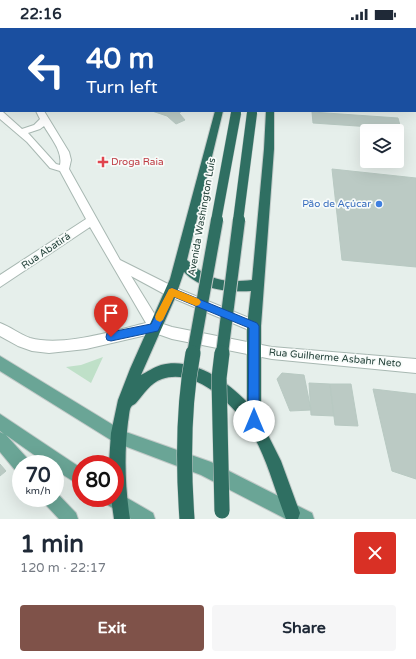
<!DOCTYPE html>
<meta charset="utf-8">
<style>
:root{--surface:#fff;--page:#f6f6f7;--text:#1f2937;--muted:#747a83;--accent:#7f5249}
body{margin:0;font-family:"Varela Round",sans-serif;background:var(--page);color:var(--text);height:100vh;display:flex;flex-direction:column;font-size:15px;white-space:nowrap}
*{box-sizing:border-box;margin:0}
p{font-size:13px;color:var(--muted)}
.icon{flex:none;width:22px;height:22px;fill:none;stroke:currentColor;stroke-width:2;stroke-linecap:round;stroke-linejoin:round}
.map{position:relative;height:491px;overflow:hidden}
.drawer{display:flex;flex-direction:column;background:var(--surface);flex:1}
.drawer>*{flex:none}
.banner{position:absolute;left:0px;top:0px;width:416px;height:84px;box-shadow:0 4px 16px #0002;background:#1a4fa0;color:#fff;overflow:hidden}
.tools{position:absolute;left:360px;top:96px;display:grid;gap:8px}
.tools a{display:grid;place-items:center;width:44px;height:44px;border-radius:4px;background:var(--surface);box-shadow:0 4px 16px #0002;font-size:20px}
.speed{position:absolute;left:12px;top:427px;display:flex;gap:8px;font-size:20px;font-weight:700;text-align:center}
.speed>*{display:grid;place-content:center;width:52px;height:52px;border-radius:50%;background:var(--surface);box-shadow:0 4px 16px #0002;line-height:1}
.speed small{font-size:10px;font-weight:400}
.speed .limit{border:6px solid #d22;background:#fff;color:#111}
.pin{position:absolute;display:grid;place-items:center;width:34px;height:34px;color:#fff;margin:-41px -17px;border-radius:50% 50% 50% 0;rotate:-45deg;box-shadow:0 0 4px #0007}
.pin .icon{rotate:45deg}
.me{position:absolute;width:44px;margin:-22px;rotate:0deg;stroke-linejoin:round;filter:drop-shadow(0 0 3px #0008)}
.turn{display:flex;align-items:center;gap:14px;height:84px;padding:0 20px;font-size:18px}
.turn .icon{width:52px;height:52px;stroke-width:2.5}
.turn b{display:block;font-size:28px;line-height:34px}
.round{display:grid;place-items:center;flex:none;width:42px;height:42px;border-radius:4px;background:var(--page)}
.overview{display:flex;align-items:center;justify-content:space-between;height:68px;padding:0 20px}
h1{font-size:24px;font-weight:700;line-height:30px}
.cta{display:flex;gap:8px;margin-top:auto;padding:8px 20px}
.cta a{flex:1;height:46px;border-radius:4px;background:var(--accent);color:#fff;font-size:16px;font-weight:700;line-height:46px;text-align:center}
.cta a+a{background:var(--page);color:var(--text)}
.status{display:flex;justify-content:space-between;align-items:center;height:28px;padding:0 20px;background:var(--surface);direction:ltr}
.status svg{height:11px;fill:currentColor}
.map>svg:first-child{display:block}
.green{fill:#bfe0c8}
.building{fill:#bbcac4;stroke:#b8c9c2}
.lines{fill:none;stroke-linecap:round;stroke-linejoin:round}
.minor-casing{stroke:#a8b8b2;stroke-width:2}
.major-casing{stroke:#c2cac8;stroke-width:2}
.highway-casing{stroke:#c2cac8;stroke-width:2}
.minor{fill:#fff;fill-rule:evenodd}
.major{fill:#6aa596;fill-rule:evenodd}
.highway{fill:#2f6f62;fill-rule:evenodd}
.highway-bridge-far3-casing{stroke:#c2cac8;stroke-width:9;stroke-linecap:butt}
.highway-bridge-far2-casing{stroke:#c2cac8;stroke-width:11;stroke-linecap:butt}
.highway-bridge-far1-casing{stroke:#c2cac8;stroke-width:14;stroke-linecap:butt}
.highway-bridge-casing{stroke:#c2cac8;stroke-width:16;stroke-linecap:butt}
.highway-bridge-far3{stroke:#2f6f62;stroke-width:8}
.highway-bridge-far2{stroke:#2f6f62;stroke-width:10}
.highway-bridge-far1{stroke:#2f6f62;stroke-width:12}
.highway-bridge{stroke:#2f6f62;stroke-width:15}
.route{fill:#1a73e8;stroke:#114b97}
.slow{fill:#f59e0b}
.health-dot{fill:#e0444e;stroke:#f7fbf9;stroke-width:1.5}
.shop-dot{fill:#3f7fe0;stroke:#f7fbf9;stroke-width:1.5}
.labels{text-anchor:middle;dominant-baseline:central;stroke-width:3.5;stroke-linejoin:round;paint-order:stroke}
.health-label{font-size:10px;fill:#be3a42;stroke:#f7fbf9;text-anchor:start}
.shop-label{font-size:10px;fill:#366cbe;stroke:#f7fbf9;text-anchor:end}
.street-label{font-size:10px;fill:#24423a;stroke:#f7fbf9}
</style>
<div class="status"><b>22:16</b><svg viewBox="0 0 49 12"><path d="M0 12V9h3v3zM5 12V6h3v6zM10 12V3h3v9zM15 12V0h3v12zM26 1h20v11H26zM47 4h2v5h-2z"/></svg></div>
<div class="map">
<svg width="416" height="491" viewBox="0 0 416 491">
<rect width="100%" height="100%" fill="#e6efeb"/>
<path class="green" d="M103,329l-12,26 -25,-16 15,-2z"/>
<g class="building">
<path d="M152,83h30l-3,2 6,7 -9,4 -9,-8z"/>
<path d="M312,84l86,6 3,11 -88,-6z"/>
<path d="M332,141l84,9v89l-74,-7z"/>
<path d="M282,345l22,2 7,35 -21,1 -13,-32z"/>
<path d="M309,355l21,1 4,32 -23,-1z"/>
<path d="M330,356h21l7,42 -23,-1z"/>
<path d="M373,361l43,5v85l-24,-8z"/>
<path d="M0,436l6,7 -6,5z"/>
</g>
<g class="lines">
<g class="minor-casing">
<g id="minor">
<path d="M0,0h5l-4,2z"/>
<rect x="0" y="9" width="1" height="6"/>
<path d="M0,83l3,1 19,17 12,-4 6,-6 -4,-8h8l25,41 2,8 -2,9 51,91 56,28 83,34 2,4 -2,4 -5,2 -5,-2 -81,-34 -37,-20 29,47 12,4 100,20 144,12v14l-144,-14 -100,-20 -17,-6 -69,16 -37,4 -17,-2 -14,-5 -18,-10v-13c11,4 19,11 30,15 33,9 83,-7 116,-15l-56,-96 -90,60v-12l86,-56 -26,-48 -10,-3 -23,-26 -27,-23zM44,98c6,11 19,25 16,39l-4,-1 -28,-31 12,-4z"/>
</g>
</g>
<g class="major-casing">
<g id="major">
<path d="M0,328l123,75 88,31 101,51 2,6h-28l-85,-44 -87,-33 -114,-71z"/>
<path d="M0,386l81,54v18l-26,-16v-6h-8l-41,-29 21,23 2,6h-8v8l-6,-2 -15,-18v-20l4,2 -4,-3z"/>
<path d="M55,463l21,22 2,6h-19l-14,-15 -2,-6h12z"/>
<path d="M115,463l38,22 2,6h-24l-25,-15 -2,-6h11z"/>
</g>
</g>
<g class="highway-casing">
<g id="highway">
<rect x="246" y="0" width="8" height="1"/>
<rect x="258" y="0" width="8" height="1"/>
<path d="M215,83h8l-36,149c22,20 35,23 65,20l12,-131 2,-38h8v38l-13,177v95l20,40 19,52 -2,6h-12c-14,-35 -22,-76 -48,-105 -17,-19 -47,-45 -76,-35 -12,4 -18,15 -26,24 -2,2 -4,2 -5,4 -2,3 -2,11 -3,15 -4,32 -3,65 2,97h-16l-3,-21h4v-34h-6v-2l2,-29 7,-33 12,-31 40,-90zM184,244c17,18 43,20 67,19l-4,35v76c-22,-22 -54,-45 -86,-37 -7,2 -14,7 -20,10l34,-77z"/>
</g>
</g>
<use href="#minor" class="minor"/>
<use href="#major" class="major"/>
<use href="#highway" class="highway"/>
<g class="highway-bridge-far3-casing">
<g id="highway-bridge-far3">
<path d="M235,86l1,-3"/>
<path d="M252,86v-3"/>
</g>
</g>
<g class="highway-bridge-far2-casing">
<g id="highway-bridge-far2">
<path d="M216,193l20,-108"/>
<path d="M238,193l14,-108"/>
</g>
</g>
<g class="highway-bridge-far1-casing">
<g id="highway-bridge-far1">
<path d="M193,326l24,-134"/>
<path d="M222,326l17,-134"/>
</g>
</g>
<g class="highway-bridge-casing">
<g id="highway-bridge">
<path d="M222,483l-3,-133 3,-25"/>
<path d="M187,491c-4,-55 -4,-112 6,-166"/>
</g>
</g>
<use href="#highway-bridge-far3" class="highway-bridge-far3"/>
<use href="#highway-bridge-far2" class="highway-bridge-far2"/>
<use href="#highway-bridge-far1" class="highway-bridge-far1"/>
<use href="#highway-bridge" class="highway-bridge"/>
</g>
<path class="route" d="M172,260l85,35 2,3v95l-1,4 -4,2 -4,-2 -2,-4 1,-93 -75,-31 -16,34 -47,10 -4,-1 -1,-3 1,-4 4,-1 40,-8 18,-35z"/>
<path class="slow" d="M172,260l27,11 2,3 -2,3 -3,1 -22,-9 -11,23 -3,2 -4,-2 -1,-3 1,-3 13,-25z"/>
<path class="health-dot" d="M101 128h4v4h4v4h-4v4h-4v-4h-4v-4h4z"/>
<circle class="shop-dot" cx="379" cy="176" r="4"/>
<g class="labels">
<g class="health-label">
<text x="111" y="134">Droga Raia</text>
</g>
<g class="shop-label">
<text x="371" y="176">Pão de Açúcar</text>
</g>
<g class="street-label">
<text transform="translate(202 189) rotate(-80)">Avenida Washington Luís</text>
<text transform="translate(46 223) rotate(-34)">Rua Abatirá</text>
<text transform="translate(335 330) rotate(5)">Rua Guilherme Asbahr Neto</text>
</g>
</g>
</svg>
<div class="tools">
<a><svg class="icon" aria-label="layers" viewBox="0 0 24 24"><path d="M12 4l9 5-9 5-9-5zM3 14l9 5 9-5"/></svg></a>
</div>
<div class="speed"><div>70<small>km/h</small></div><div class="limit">80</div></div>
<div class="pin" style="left:111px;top:309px;background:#d93025"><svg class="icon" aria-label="arrive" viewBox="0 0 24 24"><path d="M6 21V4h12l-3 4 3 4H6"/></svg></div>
<svg class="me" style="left:254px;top:393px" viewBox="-20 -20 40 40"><circle r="19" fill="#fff"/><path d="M0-13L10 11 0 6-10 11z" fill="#1a73e8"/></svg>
<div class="banner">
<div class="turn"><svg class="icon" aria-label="left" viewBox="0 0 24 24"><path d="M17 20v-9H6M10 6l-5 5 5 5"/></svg><div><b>40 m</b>Turn left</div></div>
</div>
</div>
<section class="drawer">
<div class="overview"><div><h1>1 min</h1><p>120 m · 22:17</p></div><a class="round" style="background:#d93025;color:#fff"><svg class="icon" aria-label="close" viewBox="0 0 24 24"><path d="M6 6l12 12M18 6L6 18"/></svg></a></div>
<div class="cta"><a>Exit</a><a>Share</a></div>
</section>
